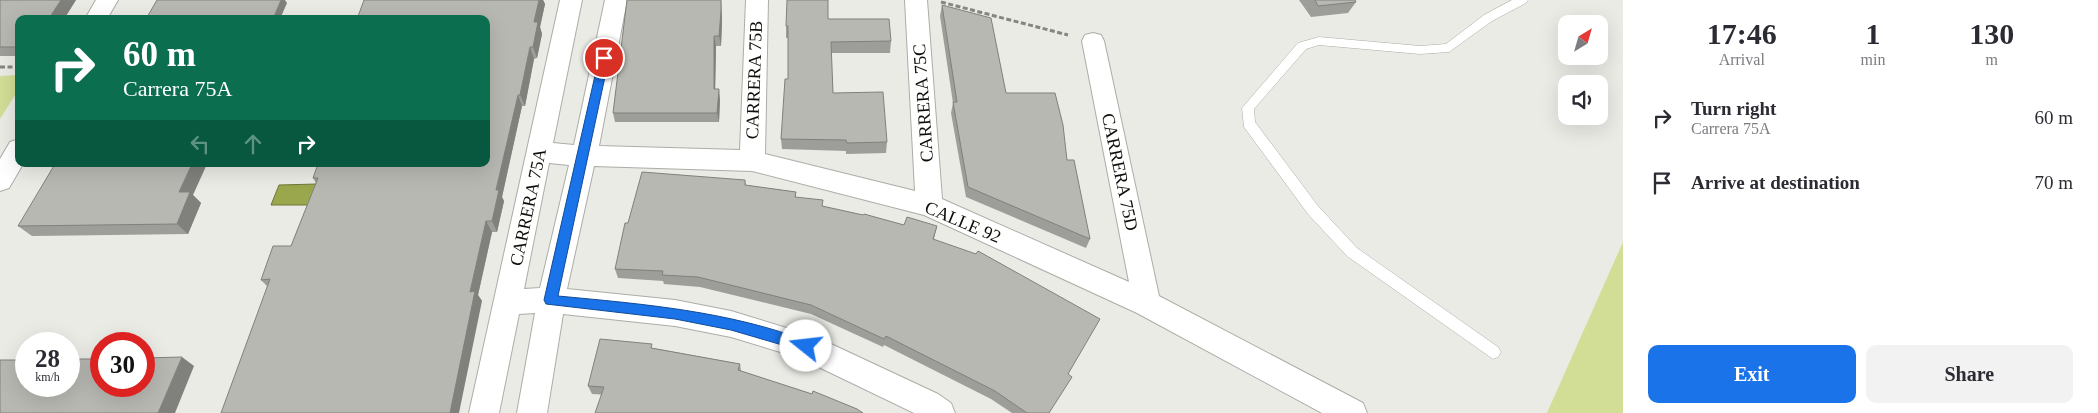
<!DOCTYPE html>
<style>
:root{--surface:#fff;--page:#f2f2f3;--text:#2b2b33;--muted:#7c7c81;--accent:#1a73e8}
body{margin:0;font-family:"Times New Roman",serif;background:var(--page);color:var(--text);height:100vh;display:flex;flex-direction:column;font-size:19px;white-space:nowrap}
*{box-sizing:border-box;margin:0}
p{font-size:16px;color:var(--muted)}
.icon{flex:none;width:28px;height:28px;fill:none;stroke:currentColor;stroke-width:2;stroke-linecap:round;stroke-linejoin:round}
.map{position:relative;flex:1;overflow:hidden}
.sheet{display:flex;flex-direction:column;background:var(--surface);width:475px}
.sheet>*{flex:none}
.top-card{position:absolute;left:15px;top:15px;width:475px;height:152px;border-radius:10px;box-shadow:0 5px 20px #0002;background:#0b6e4f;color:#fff;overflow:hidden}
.needle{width:32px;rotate:37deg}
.controls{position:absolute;left:1558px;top:15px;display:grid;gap:10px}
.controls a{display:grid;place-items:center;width:50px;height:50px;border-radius:10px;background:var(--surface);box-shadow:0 5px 20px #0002;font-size:25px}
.speed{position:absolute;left:15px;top:332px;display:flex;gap:10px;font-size:25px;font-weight:700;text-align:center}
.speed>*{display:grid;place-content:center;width:65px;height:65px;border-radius:50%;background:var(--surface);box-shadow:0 5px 20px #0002;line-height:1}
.speed small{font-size:12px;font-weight:400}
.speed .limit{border:8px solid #d22;background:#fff;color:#111}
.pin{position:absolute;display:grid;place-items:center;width:42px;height:42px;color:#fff;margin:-21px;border:2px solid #fff;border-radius:50%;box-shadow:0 1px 5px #0007}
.me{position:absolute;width:55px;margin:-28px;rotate:286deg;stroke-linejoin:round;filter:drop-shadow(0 0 4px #0008)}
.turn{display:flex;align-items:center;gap:18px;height:105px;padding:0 25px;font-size:22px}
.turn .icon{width:65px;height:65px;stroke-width:2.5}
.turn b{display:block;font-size:35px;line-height:42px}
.lanes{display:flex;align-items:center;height:48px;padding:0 25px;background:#0003;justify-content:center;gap:25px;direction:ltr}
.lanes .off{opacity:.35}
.eta{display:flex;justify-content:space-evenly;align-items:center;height:85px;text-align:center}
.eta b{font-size:30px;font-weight:700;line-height:35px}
.cta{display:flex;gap:10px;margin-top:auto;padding:10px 25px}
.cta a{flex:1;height:58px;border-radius:10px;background:var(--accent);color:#fff;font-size:20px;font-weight:700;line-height:58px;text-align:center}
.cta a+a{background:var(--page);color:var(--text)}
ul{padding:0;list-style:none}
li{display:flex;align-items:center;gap:15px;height:65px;padding:0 25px}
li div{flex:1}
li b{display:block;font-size:19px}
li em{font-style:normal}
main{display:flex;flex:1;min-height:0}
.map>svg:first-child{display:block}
.green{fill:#d2dd96}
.water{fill:#9ba74c;stroke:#707938}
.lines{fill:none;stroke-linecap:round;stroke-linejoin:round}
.lane-casing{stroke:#acada7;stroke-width:1}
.street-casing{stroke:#acada7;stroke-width:2}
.path{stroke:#858581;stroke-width:3;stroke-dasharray:5 2.5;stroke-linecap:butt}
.lane{fill:#fff;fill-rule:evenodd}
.street{fill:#fff;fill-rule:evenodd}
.wall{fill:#9d9e99}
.shaded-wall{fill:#80817d}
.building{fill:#b7b8b2;stroke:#80817d}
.route{fill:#1a73e8;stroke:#114b97}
.labels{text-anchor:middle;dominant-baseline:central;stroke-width:5;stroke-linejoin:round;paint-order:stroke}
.street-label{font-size:18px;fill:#0d0d0b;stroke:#fffffe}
</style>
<main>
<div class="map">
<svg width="1623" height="413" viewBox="0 0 1623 413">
<rect width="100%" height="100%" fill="#eaebe5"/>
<g class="green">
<path d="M19,75v14l-19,30v-43z"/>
<path d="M1623,242v171h-76z"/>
</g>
<path class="water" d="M317,184l-7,21h-39l8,-20z"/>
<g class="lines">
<g class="lane-casing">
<path id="lane" d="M1512,0h16l-2,3 -34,18 -43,31 -29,2 -101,-9 -13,4 -52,60 1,13 63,84 39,42 141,99 3,5 -3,5 -5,2 -146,-103 -39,-42 -64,-87 -2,-19 56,-65 21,-6 101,9 26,-2 38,-29z"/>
</g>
<g class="street-casing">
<g id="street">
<path d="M96,0h22l-11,19h-22z"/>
<path d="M560,0h22l-29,143 21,2 31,-145h22l-28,146 141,4 6,-150h22l-3,154 150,37 -10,-191h22l15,199 187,83 -47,-241 3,-6 8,-2 8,2 3,6 55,255 204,107 4,10h-45l-185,-100 -213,-98 -172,-44 -158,-5 -27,123 108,11 56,11 85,26 122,57 13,9 4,10h-41l-114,-55 -69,-21 -56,-11 -112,-12 -16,99h-30l18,-100 -16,1 -20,99h-30zM549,163l20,2 -29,123 -16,1z"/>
<path d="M19,139v25h4l-14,24 -9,3v-32l10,-17z"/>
</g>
</g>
<g class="path">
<path d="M941,2l127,33"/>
<path d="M0,67h19"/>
</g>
<use href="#lane" class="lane"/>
<use href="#street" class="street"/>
</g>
<g class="wall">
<path d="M0,0h76l-12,19h-45v37h-19z"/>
<path d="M364,0h179l2,4 -5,23 2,7 -5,24 -3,1 -9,47h-3l-20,91 2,4 -7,31h-5l-14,63 4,6 -215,-15 -6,-6 30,-34 25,-63 -3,-5 173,-159z"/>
<path d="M627,0h94l1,21 -1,25h-5l-1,43 5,10 -1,23h-104l-2,-9z"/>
<path d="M1299,0h56l1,2 -8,11 -37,4z"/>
<path d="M942,5l64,88 61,67 23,79 -4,9 -120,-51 -15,-84 2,-10 -13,-87z"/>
<path d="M828,19l63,22 -1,12h-59l2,40 54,49 -1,11 -40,1v-3l-64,-2 -1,-10 7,-60v-41h-2v-12z"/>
<path d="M745,180l1,5 50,7v5l27,9 81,19 33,1 -3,13 134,135 -19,39h-37l-21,-14 -107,-54 -1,2 -72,-33 -111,-27 -36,-3 -1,-3 -45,-3 -3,-9 13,-46z"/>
<path d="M193,195l8,8 -13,31 -156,2 -14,-10z"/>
<path d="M653,348l87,16 1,7 116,38 -265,-15 -4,-8z"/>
</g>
<g class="shaded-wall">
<path d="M61,0h15l-12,19h-13l-1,-2z"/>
<path d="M281,0h4l2,3 -7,16h-7z"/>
<path d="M539,0h4l2,4 -5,23 2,7 -5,24 -4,-11 1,-25z"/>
<path d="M721,0l1,21 -1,25 -2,-10z"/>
<path d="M714,36l2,10 -1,53 -1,-10z"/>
<path d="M530,47l4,12 -9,47 -5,-11z"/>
<path d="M719,89l1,10 -1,23 -2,-9z"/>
<path d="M518,95l4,11 -20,91 2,4 -7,31 -5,-11 4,-31z"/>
<path d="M192,164h15l-14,31 8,8 -13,31 -11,-10 2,-32z"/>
<path d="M486,221l6,11 -14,63 4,6 -23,112h-9l20,-121z"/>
<path d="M182,357l12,9 -19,47h-17z"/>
</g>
<g class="building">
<path d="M0,0h61l-11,17h10l-1,2h-40v28h-19z"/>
<path d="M157,0h124l-8,19h-127z"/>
<path d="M364,0h175l-5,22h4l-5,25h-3l-10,48h-2l-22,95h3l-7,31h-6l-16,71 5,-1 -25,122h-229l49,-134 -9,1 12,-34h18l27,-68h-5l5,-14h168v-145h-129z"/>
<path d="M627,0h94v11l-2,25h-5v53h5l-2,24h-104z"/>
<path d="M787,0h41v19h61l2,22 -60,1 2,51 50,-1 4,50 -40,1 -1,-3 -65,-1 4,-60h3v-53h-2z"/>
<path d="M1315,0h40l1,2 -38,4z"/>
<path d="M942,5l49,13 15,75h49l8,32 4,35h7l16,79 -122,-52 -15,-85h4z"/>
<path d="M55,164h137l-13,28h11l-13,32 -159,2z"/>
<path d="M642,172l103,8v5l51,7 -1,5 28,3 -1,6 41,9 1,-1 40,11 3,-8 30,9 -4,13 43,15 2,-3 122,68 -32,55 4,3 -23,36h-22l-32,-22 -109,-55 -2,3 -73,-34 -113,-28 -36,-2 1,-4 -48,-2 10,-46h3z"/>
<path d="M600,339l52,5 -1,4 89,16 -2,6 74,24 1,-3 44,18 6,4h-268l9,-26 -16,-1z"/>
<path d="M182,357l-24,56h-158v-53h26v26h43v-27h32v27h43v-28z"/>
</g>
<path class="route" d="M604,55l5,3 -51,238c85,8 171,15 252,46l2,4 -2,4 -4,2 -75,-22 -56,-11 -129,-15 -2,-4 55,-242z"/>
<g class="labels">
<g class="street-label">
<text transform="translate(754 80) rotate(-88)">CARRERA 75B</text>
<text transform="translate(923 103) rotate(-94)">CARRERA 75C</text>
<text transform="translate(1120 172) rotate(78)">CARRERA 75D</text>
<text transform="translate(528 207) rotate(-78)">CARRERA 75A</text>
<text transform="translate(963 222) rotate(23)">CALLE 92</text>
</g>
</g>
</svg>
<div class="controls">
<a><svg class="needle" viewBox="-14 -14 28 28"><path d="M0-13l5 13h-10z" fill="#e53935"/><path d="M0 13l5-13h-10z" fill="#7c7c81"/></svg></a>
<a><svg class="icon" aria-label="sound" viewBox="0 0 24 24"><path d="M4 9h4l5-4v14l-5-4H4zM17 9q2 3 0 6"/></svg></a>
</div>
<div class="speed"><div>28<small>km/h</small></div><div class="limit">30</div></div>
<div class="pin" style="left:604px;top:58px;background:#d93025"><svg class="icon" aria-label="arrive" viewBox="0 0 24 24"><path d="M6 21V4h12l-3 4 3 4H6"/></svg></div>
<svg class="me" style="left:806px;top:346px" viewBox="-20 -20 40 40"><circle r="19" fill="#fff"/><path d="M0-13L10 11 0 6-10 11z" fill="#1a73e8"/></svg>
<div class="top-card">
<div class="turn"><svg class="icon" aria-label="right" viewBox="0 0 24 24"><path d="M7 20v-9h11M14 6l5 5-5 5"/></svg><div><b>60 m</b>Carrera 75A</div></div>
<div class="lanes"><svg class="icon off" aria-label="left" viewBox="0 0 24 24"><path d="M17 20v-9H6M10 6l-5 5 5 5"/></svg><svg class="icon off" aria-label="ahead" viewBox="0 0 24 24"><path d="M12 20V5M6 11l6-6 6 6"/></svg><svg class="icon" aria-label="right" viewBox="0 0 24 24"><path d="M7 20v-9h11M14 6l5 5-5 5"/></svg></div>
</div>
</div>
<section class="sheet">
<div class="eta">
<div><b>17:46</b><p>Arrival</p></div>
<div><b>1</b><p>min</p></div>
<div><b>130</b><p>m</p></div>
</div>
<ul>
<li><svg class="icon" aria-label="right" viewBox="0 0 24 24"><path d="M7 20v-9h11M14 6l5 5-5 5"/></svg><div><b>Turn right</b><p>Carrera 75A</p></div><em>60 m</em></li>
<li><svg class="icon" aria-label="arrive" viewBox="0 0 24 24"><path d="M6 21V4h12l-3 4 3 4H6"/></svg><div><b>Arrive at destination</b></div><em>70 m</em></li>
</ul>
<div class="cta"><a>Exit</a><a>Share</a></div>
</section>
</main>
